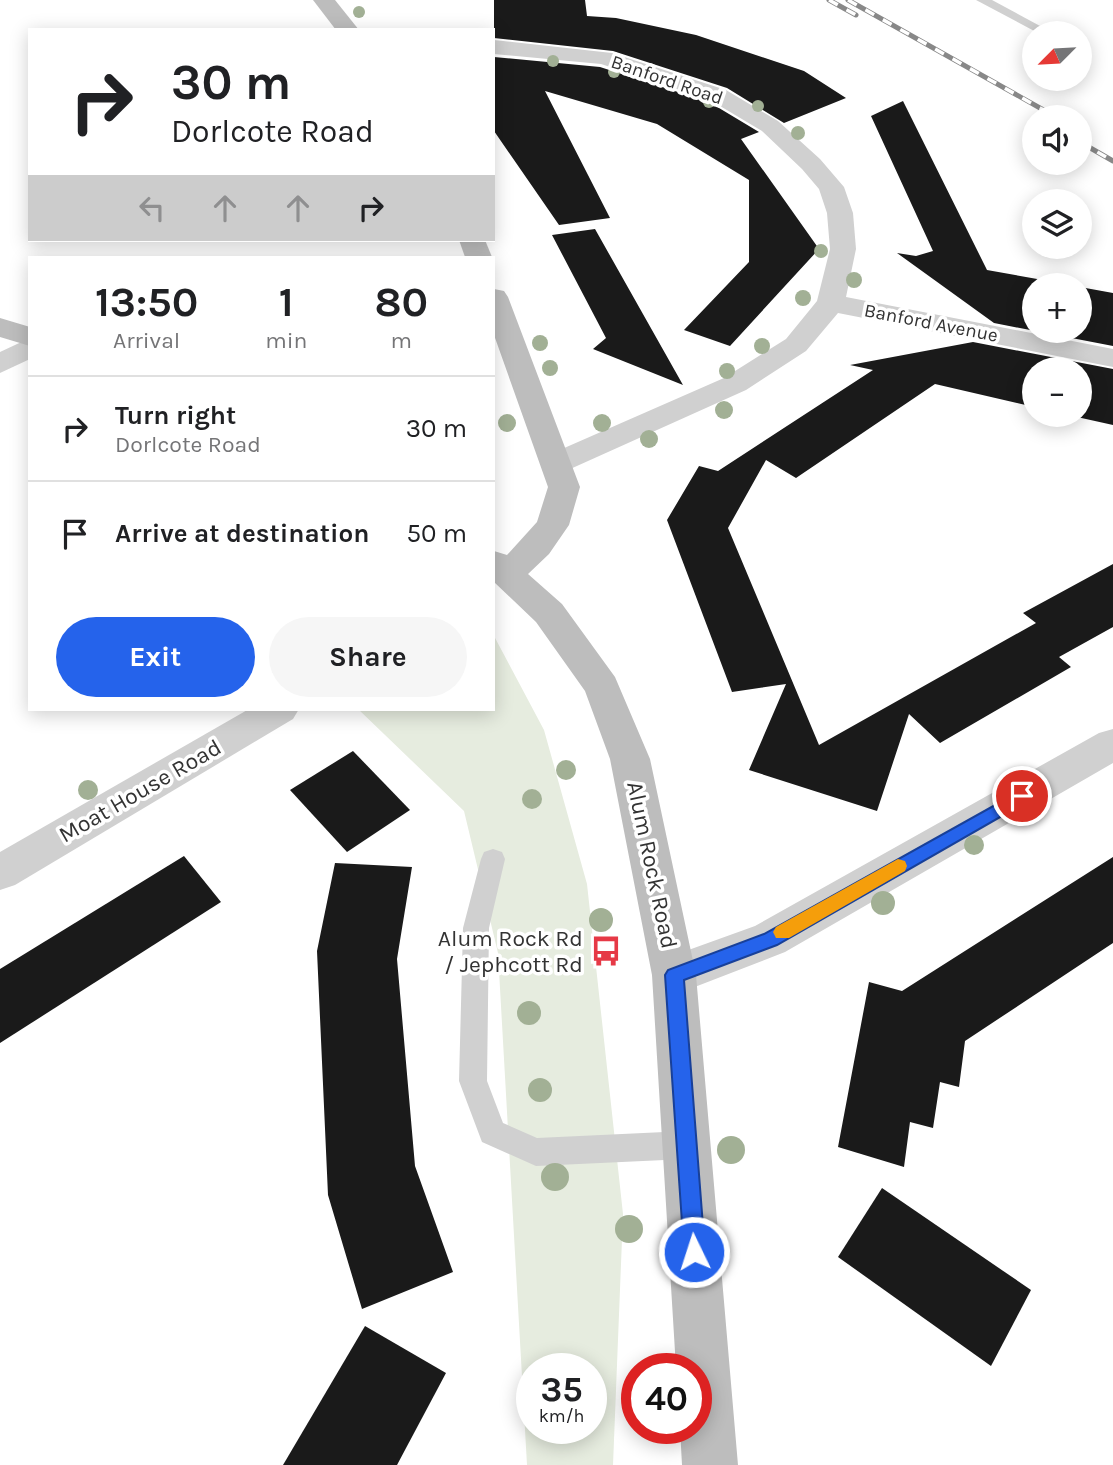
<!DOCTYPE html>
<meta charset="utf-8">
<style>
:root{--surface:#fff;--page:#f6f6f6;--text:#202124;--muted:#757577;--line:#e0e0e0;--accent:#2563eb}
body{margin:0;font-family:Karla,sans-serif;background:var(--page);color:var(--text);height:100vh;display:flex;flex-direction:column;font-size:26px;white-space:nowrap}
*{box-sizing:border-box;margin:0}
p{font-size:23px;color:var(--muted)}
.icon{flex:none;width:38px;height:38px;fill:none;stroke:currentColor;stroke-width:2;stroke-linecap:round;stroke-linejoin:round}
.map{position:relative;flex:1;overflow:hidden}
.details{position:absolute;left:28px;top:256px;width:467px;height:455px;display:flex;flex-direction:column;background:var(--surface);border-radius:0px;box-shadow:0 4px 18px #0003}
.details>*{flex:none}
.guide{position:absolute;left:28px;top:28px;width:467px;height:214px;border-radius:0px;box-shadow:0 4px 18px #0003;background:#fff;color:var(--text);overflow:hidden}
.needle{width:46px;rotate:246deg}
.controls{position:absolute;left:1022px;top:21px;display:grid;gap:14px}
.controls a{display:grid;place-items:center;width:70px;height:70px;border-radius:50%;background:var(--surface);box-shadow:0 4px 18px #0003;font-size:35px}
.speed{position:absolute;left:516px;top:1353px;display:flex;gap:14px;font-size:35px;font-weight:700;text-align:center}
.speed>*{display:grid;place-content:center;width:91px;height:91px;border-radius:50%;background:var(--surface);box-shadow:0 4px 18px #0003;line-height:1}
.speed small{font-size:18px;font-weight:400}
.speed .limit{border:10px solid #d22;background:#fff;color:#111}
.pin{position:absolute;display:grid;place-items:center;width:60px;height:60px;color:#fff;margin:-30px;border:4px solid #fff;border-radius:50%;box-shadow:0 2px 7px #0007}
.me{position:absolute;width:77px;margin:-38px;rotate:356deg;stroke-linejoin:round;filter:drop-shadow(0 0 5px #0008)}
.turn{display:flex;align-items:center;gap:24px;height:147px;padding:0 28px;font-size:32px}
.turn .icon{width:91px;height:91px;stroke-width:2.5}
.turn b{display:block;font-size:49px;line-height:60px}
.lanes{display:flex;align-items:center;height:66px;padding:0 28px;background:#0003;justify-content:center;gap:35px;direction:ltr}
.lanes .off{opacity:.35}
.eta{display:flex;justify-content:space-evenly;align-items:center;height:119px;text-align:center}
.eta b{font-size:42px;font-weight:700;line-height:49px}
.cta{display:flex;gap:14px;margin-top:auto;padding:14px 28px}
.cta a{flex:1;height:80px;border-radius:42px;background:var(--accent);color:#fff;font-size:28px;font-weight:700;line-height:80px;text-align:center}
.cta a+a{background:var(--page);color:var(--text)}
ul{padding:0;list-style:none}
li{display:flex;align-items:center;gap:21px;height:105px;padding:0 28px;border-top:2px solid var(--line)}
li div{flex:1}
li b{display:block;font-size:26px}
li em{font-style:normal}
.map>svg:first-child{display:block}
.green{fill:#e6ecdf;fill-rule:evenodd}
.building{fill:#1a1a1a}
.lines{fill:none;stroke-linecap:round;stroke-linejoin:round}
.lane{fill:#d0d0d0;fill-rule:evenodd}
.street{fill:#d0d0d0;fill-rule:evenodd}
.secondary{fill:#bdbdbd;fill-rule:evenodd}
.rail-casing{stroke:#888;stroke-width:5}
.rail{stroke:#fff;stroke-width:3.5;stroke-dasharray:10;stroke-linecap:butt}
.tree{fill:#a2b095}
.route{fill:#2563eb;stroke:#184099;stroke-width:2}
.slow{fill:#f59e0b}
.labels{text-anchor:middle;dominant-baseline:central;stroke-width:7;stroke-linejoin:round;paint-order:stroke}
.far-street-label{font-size:19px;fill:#333;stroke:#fff}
.street-label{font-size:23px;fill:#333;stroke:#fff}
.poi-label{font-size:23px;fill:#333;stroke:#fff;text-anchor:end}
</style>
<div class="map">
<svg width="1113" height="1465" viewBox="0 0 1113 1465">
<rect width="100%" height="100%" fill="#fff"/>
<path class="green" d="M494,636l50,94 43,154 36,330 -10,251h-86l-29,-512 -34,-142 -106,-102h136zM532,1368h60v60h-60z"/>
<g class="building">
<path d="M494,0h91l2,16 29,2 80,17 108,36 42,27 -62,25 -57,-35 -114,-37 -119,-13z"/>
<path d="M494,57l106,10 109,35 50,30 -18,7 78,110 -89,97 -46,-16 65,-68v-82l-92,-56 -112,-33 65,127 -51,7 -65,-94z"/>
<path d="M903,101l84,169 84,15h-37v46h46v-44l33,6v53l-119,-23 -97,-70 19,3 17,-5 -62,-135z"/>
<path d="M595,229l88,156 -90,-36 13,-11 -54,-103z"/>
<path d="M973,342l140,27v56l-45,-10h12v-46h-46v38l-99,-23 -139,94 -30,-18 -38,68 91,217 217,-122 -13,-10 90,-49v63l-54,30 12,10 -131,76 -31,-29 -32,97 -128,-41 37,-86 -54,8 -65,-172 32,-54 19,5 155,-101 -23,-5z"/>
<path d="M353,751l57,59 -63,42 -57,-62z"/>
<path d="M184,856l37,46 -221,141v-74z"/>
<path d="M1113,857v86l-148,98 -6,46 -19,-5 -7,46 -23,-6 -6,45 -66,-20 31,-165 33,9z"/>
<path d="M335,863l77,4 -15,92 18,207 38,106 -91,37 -34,-114 -11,-244z"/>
<path d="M882,1188l149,102 -40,76 -153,-109z"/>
<path d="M365,1326l81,47 -49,92h-114z"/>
</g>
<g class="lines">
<g class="lane">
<path d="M976,0h16l61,33h-15z"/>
<path d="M493,849l9,3 3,7 -16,69 -2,153 16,42 34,15 149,-7 10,4 4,10 -4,10 -10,4 -150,7 -54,-24 -23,-61 4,-153 18,-69 3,-7z"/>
</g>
<g class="street">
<path d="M494,40l118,13 114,37 52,31 42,38 24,28 9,26 3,36 -10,48 267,52v18l-275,-54 -32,38 -60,39 -178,80 -11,3 -11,-3 -5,-7 5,-7 178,-78 62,-39 31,-38 13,-52 -3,-36 -8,-24 -17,-20 -40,-38 -52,-31 -109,-36 -107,-10z"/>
<path d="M30,338v21l-30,14v-21z"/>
<path d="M249,709h50l-6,10 -278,166 -15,5v-38z"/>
<path d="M1113,729v34l-328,189 -111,43 -16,-6 -6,-14 6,-14 97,-35 344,-193z"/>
</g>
<g class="secondary">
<path d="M313,0h22l24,30h-23z"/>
<path d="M459,240h26l7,17h-27z"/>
<path d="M494,289l10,2 4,6 72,190 -11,38 -20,29 -21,20 34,30 53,73 35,82 46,216 42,490h-56l-2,-37h16v-60h-20l-24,-393 -42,-216 -25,-68 -49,-69 -42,-40v-31l13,4 30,-33 11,-35 -54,-152z"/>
<path d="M0,318l30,9v19l-30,-9z"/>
</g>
<g class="rail-casing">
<g id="rail">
<path d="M829,0l27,15"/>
<path d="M848,0l208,117"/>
<path d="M1080,142l33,19"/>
</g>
</g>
<use href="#rail" class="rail"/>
</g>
<g class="tree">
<circle cx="359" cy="12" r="6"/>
<circle cx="553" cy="61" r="6"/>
<circle cx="614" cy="72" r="6"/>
<circle cx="709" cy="102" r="6"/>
<circle cx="758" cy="106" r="6"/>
<circle cx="798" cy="133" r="7"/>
<circle cx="821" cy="251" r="7"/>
<circle cx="854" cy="280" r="8"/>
<circle cx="803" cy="298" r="8"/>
<circle cx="540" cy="343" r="8"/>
<circle cx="762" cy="346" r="8"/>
<circle cx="550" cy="368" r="8"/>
<circle cx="727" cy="371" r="8"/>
<circle cx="724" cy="410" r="9"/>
<circle cx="507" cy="423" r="9"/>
<circle cx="602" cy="423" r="9"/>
<circle cx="649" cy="439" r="9"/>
<circle cx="566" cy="770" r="10"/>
<circle cx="88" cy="790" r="10"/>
<circle cx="532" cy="799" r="10"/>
<circle cx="974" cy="845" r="10"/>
<circle cx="883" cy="903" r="12"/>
<circle cx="601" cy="920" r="12"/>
<circle cx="529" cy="1013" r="12"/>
<circle cx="540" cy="1090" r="12"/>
<circle cx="731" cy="1150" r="14"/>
<circle cx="555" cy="1177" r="14"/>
<circle cx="629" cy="1229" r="14"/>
</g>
<path class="route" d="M1022,790l8,6 -2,5 -251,144 -93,35 21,272 -3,7 -8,3 -7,-3 -3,-7 -19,-277 3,-5 96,-36z"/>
<path class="slow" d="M898,859l7,2 2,5 -2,5 -116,67h-13l-3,-6 3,-5z"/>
<defs>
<g id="bus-bare" transform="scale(2.415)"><path d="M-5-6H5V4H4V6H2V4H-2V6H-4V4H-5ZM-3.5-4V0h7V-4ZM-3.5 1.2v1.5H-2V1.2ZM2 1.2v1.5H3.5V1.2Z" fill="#e63946" stroke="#fff" stroke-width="2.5" paint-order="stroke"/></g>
</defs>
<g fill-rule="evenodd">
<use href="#bus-bare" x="606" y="951"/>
</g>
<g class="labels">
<g class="far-street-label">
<text transform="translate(667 80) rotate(19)">Banford Road</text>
<text transform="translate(931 323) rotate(11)">Banford Avenue</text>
</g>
<g class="street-label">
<text transform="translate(140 791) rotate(-30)">Moat House Road</text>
<text transform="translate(652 865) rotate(78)">Alum Rock Road</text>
</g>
<g class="poi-label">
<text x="583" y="938">Alum Rock Rd<tspan x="583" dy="26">/ Jephcott Rd</tspan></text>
</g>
</g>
</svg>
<div class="controls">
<a><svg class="needle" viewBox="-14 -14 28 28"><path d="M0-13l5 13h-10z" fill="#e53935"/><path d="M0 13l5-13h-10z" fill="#757577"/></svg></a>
<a><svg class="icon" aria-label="sound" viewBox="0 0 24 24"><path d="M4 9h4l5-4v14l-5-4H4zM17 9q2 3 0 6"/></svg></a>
<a><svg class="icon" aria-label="layers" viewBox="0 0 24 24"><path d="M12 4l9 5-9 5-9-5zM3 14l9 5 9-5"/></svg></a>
<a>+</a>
<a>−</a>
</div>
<div class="speed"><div>35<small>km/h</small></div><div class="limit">40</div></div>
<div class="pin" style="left:1022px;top:796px;background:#d93025"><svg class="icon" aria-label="arrive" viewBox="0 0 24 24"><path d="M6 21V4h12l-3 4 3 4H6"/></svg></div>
<svg class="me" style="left:694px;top:1252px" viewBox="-20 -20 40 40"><circle r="17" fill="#2563eb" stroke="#fff" stroke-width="3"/><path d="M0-11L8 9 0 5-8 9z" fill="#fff"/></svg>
<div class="guide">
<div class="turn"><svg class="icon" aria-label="right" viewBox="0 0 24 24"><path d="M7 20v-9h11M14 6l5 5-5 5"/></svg><div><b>30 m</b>Dorlcote Road</div></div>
<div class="lanes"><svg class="icon off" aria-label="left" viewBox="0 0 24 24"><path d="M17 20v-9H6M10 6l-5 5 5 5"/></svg><svg class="icon off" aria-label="ahead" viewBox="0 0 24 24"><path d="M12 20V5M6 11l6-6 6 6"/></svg><svg class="icon off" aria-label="ahead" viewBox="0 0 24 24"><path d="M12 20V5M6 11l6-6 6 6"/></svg><svg class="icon" aria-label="right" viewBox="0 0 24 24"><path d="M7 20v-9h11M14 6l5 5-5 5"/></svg></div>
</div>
<section class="details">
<div class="eta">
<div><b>13:50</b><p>Arrival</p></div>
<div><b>1</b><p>min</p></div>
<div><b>80</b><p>m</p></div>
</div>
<ul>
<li><svg class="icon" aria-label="right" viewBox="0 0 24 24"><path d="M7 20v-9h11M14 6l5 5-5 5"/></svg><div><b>Turn right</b><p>Dorlcote Road</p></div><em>30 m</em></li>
<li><svg class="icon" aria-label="arrive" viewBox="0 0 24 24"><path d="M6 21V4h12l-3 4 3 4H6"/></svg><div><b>Arrive at destination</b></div><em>50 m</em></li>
</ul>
<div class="cta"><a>Exit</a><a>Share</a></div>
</section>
</div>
